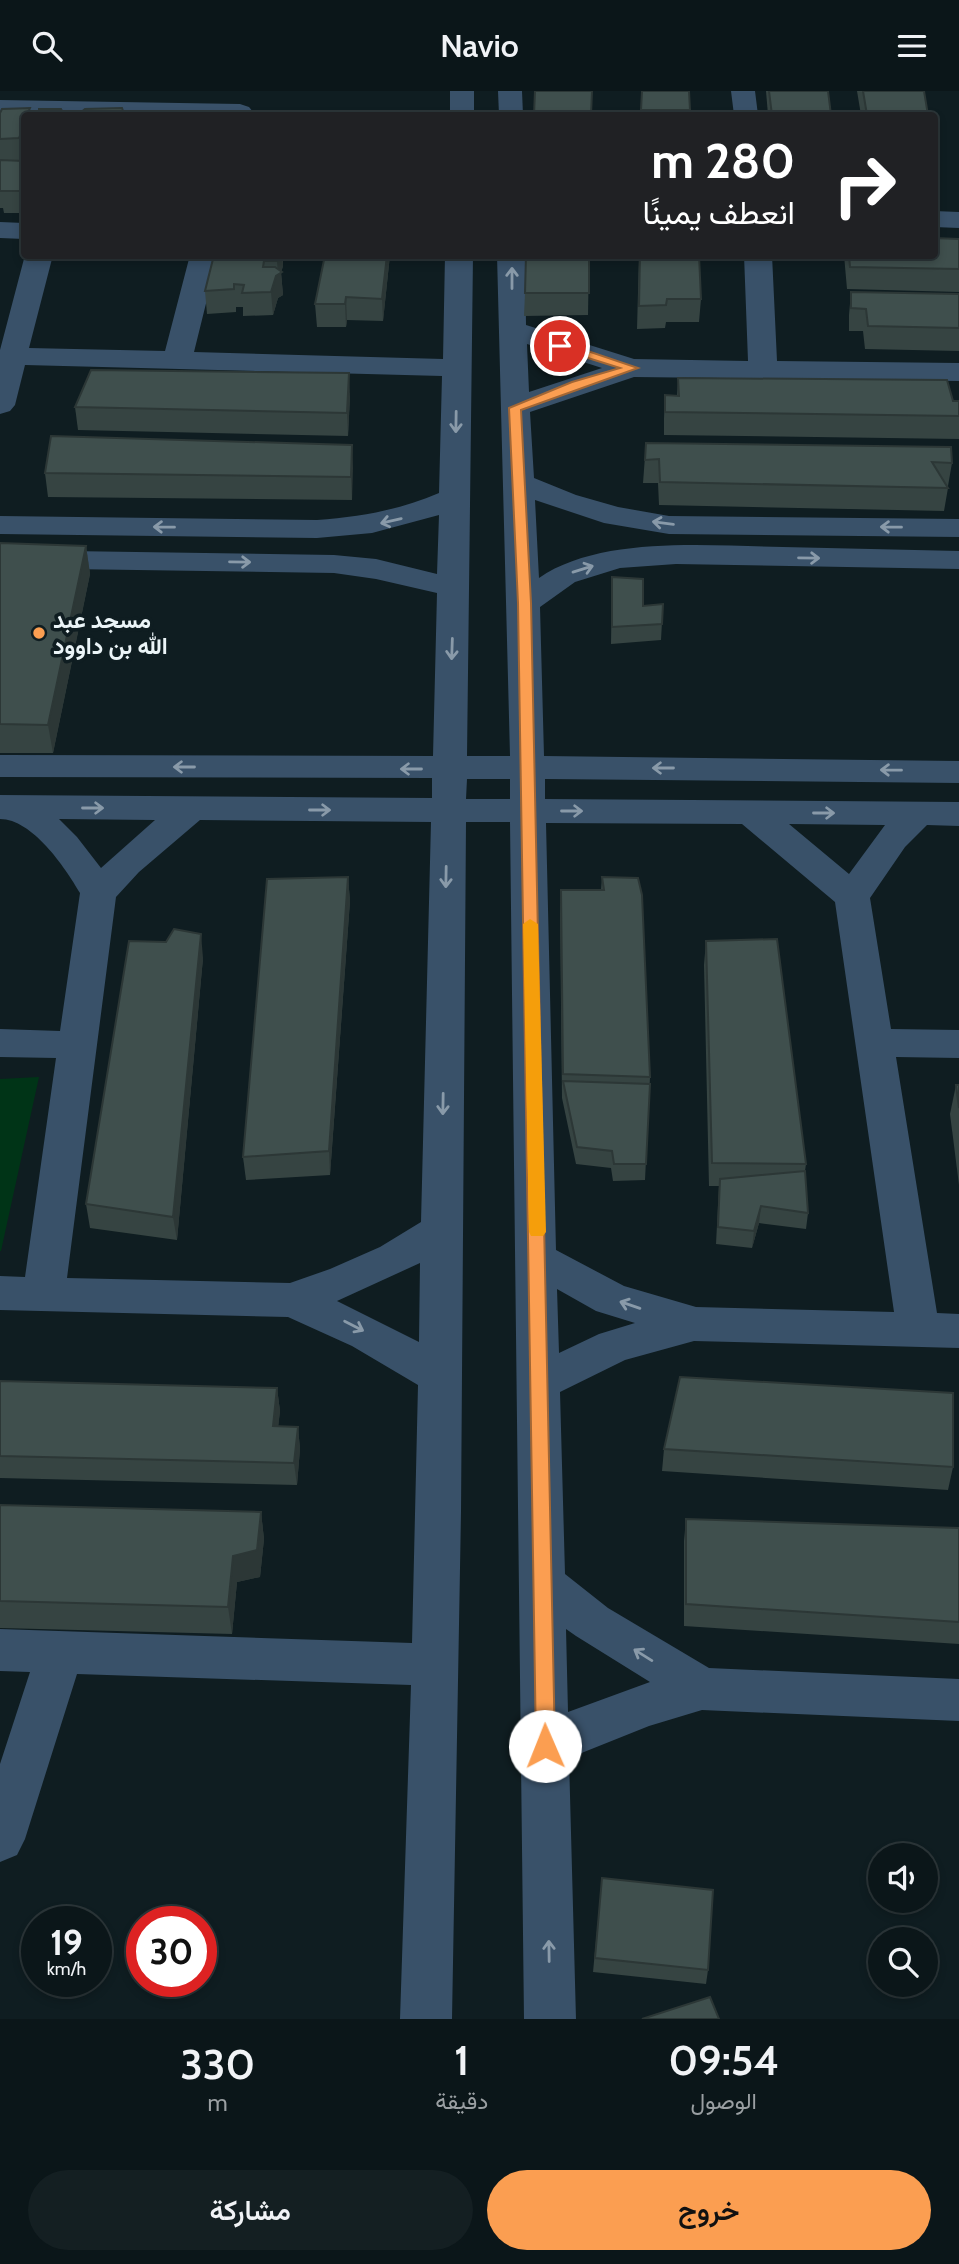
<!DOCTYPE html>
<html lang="ar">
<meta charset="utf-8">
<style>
:root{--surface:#0b1619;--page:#141f22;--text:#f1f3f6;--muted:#9a9fa2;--line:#2b3538;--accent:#fb9e51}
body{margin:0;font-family:Cabin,Vazirmatn,sans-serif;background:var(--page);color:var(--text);direction:rtl;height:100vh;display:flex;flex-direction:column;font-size:26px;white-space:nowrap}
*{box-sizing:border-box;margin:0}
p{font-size:23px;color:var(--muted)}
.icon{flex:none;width:38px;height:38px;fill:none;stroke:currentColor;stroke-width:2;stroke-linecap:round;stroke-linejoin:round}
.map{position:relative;height:1928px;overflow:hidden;direction:ltr}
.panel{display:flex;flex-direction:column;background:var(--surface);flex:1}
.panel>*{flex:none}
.guide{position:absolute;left:21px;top:21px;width:917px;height:147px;border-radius:7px;box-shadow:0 4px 10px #0003,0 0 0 2px var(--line);direction:rtl;background:#202124;color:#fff;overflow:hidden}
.fabs{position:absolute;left:868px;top:1752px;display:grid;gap:14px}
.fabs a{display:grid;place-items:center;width:70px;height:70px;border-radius:50%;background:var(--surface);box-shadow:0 4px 10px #0003,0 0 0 2px var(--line);font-size:35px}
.speed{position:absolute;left:21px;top:1815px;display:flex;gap:14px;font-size:35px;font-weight:700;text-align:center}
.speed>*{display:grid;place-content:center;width:91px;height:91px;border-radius:50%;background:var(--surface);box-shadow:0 4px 10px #0003,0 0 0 2px var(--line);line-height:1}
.speed small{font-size:18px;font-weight:400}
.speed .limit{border:10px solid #d22;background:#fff;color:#111}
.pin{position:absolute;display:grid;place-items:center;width:60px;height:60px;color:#fff;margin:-30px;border:4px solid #fff;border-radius:50%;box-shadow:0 2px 7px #0007}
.me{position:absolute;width:77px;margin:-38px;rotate:359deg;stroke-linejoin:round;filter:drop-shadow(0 0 5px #0008)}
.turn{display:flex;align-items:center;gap:24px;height:147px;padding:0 28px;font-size:32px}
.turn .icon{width:91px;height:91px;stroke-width:2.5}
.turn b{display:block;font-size:49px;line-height:60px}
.eta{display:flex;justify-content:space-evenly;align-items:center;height:119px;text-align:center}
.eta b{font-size:42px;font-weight:600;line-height:49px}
.primary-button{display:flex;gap:14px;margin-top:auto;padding:14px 28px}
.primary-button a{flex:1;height:80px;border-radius:42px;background:var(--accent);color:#111;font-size:28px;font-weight:600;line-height:80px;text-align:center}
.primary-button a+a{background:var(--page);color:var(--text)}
header{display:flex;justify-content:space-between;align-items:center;height:91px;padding:0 28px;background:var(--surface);font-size:32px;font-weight:600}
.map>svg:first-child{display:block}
.green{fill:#003417}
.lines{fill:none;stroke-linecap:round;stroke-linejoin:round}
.minor{fill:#395169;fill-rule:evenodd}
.wall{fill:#364442}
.shaded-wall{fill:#2c3736}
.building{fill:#3f4f4d;stroke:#2c3736;stroke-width:2}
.oneway{stroke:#899aa9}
.route{fill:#fb9e51;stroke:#a36735;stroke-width:2}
.slow{fill:#f59e0b}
.poi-dot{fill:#fb9e51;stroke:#0f1d21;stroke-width:2.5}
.labels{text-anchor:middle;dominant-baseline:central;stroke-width:7;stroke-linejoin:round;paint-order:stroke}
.poi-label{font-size:23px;font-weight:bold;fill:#ebf4f7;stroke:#0f1d21;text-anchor:start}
</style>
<header><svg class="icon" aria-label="menu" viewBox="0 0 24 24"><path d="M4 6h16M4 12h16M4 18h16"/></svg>Navio<svg class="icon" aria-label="search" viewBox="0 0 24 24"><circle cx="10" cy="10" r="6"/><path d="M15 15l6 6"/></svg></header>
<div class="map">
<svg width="959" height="1928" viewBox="0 0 959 1928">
<rect width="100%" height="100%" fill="#0f1d21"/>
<path class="green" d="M39,986l-38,174h-1v-172z"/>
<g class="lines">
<g class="minor">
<rect x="450" y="0" width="24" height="24"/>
<path d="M498,0h24l1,24h-24z"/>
<path d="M731,0h24l3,24h-24z"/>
<path d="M0,9l240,4 9,3 4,5 -3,3 -250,1z"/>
<path d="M934,120l25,1v16l-25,-1z"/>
<path d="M0,131l24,1v16l-24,-1z"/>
<path d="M25,164h28l-24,93 136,3 25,-96h28l-24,97 249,7 2,-104h28l-6,501h43l-13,-501h28l1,70 108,34 114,2 -4,-106h28l5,106 182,2v18l-325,-4 -104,35 4,66 42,17 42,12 51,9 290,3v18l-290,-3 -65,-11 -69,-23 4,78c62,-43 171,-32 244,-31 59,1 117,3 176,4v18l-283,-5 -56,4 -45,14 -35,25 4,149 415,5v22l-414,-4v20l414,3v24l-32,-1 -22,22 -35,51 21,131 68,1v28l-63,-1 41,256 22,1v34l-265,-7 -69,19 -65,32 5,182 43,34 101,60 250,11v42l-257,-11 -53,16 -80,32 7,261h-52l-14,-1197h-44l-5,690 -9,507h-52l11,-334 -334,-11 -52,165 -8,16 -17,7v-98l30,-92 -30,-1v-42l412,14 6,-258 -66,-39 -64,-29 -288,-7v-34l25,1 31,-219 -56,-1v-28l60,2 20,-138c-15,-26 -48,-74 -80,-74v-24l432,3v-20l-432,-1v-22l433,1 4,-163 -61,-14 -42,-6 -334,-5v-18l334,5 42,4 61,15 2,-59 -67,18 -55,5 -317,-4v-18l317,4c43,-3 82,-10 122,-27l3,-117 -417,-11 -10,40 -5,6 -10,3v-64zM527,253l75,24 -73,24zM467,688h43v20h-44zM59,728l96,1 -54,48 -24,-31zM200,729l231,2 -10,400 -41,25 -50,22 -40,14 -223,-5 49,-381 23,-25zM546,732l196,1 93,78 59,410 -198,-5 -72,-21 -68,-36zM789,733l96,1 -36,49zM420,1172l-1,79 -82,-41zM557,1198l39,22 39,12 -36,11 -40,19zM566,1538l10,7 74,46 -82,30z"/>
</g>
</g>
<g class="wall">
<path d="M642,0l48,19 -1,5h-48z"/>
<path d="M766,0h62l3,24h-63z"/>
<path d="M857,0h67l4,24h-67z"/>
<path d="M30,17v6h94v1h-100v39l-2,6h-12l14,1v52h-20l-1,-5h-3v-95z"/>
<path d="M959,148v53l-112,-3 -3,-34h90z"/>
<path d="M214,164h71l-1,5h-1v6l-2,6 2,23 -5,3 -5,17 -30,1v-9h-7v5l-29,2 -2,-23z"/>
<path d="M325,164h65l-7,66 -36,-1 -1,7h-29l-2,-23z"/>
<path d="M589,164l-1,60 -64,1 1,-23z"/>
<path d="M639,164h60l2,44 -2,23h-33l-1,6 -28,1z"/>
<path d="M851,201l108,2v57l-94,-2 -2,-18h-14v-16z"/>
<path d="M678,287l281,23v38l-295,-4v-17l1,-23 12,1z"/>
<path d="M350,305l-2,40 -270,-6 -3,-23z"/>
<path d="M646,352l306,20 -4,23h-1l1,2 -4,23 -285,-6 -1,-22h-15z"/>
<path d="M352,354v55l-304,-3 -3,-24z"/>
<path d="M0,452l86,3 4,28 -37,179h-53z"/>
<path d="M612,486l31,29 20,-2 -2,36 -50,4z"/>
<path d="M348,786l2,24 -20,274 -84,5 -3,-23z"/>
<path d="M602,786l48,200 -5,103 -32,1 -2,-13 -35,-4 -14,-66 -2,-185 1,-23h40z"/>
<path d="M706,850l100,223 -1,7 3,42 -2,16 -47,-6 -7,25 -36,-4 3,-58h-10l-5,-221z"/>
<path d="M203,867l-26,282 -87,-12 -4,-24z"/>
<path d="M956,994h3v100l-9,-71z"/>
<path d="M0,1290l277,7 3,23 -2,15 20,1 2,22 -3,36 -297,-7z"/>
<path d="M664,1358l289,18 -5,23 -286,-19z"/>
<path d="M0,1414l261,7 3,27 -4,38 -23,5 -5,52 -232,-6z"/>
<path d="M686,1428l273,9v116l-275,-18v-85z"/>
<path d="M602,1787l106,92 -2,14 -113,-12z"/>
</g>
<g class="shaded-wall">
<path d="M22,40l2,23 -2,6 -3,-22z"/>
<path d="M278,164h4l1,11 -2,7 2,22 -5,3 -5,17 -2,-23 5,-16 2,-1 -1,-14z"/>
<path d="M387,164h3l-7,66 -1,-22z"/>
<path d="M346,206l1,23 -1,7 -1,-23z"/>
<path d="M349,282l1,23 -2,40 -1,-23z"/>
<path d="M352,354l1,23 -1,32 -1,-23z"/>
<path d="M86,455l4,28 -37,179 -5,-28z"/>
<path d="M348,786l2,24 -20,274 -1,-24z"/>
<path d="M201,843l2,24 -26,282 -4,-23z"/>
<path d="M761,1115l-2,17 -7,25 2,-17z"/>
<path d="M277,1297l3,23 -4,37 -3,-22z"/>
<path d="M298,1336l2,22 -3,36 -3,-22z"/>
<path d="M261,1421l3,27 -4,38 -23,5 -5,52 -4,-27 5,-51z"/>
</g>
<g class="building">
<path d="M535,0h57l-1,24h-57z"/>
<path d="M642,0h47l1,19h-49z"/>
<path d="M769,0h59l3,24h-59z"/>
<path d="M863,0h61l4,24h-61z"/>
<path d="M30,17l-2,5 11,1v-5h22l2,4h17l5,-4 37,-1 2,6 -2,1h-98v17l-2,-1 -3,7 -19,1v-26l2,-4z"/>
<path d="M0,69l24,1v6l-1,2h1v22h-24z"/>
<path d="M934,147l25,1v30l-109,-2 -1,-12h85z"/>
<path d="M214,164h64l-1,6h-13l-1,6h12l7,5 -6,4 -5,16 -29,1 2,-8 -10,-1v5l-29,2z"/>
<path d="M325,164h62l-5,44 -36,-2 -1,7h-30z"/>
<path d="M526,164h63v38h-64z"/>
<path d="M640,164h59l2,44h-34l-1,6 -27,1z"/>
<path d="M851,201l108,2v34l-91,-2 -2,-17 -15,-1z"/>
<path d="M91,279l258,3 -2,40 -272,-6z"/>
<path d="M678,287l269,2 6,21h6v15l-294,-4v-17l14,1z"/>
<path d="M51,345l301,9 -1,32 -306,-4z"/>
<path d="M646,352l305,4 1,16 -20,-1 16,26 -288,-6 -1,-23 -14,1z"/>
<path d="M0,452l86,3 -38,179 -48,-1z"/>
<path d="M612,486l31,2v27l20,-2 -1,20 -50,3z"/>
<path d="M348,786l-19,274 -86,6 24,-278z"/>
<path d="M602,786l36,1 4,17 8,182 -87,-3 -2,-184h43z"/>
<path d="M174,838l27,5 -28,283 -87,-13 43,-263 37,1z"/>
<path d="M777,848l29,225 -94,-1 -6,-222z"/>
<path d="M563,990l87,3 -4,80h-32l-2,-13 -35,-4z"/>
<path d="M956,994h3v23z"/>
<path d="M805,1080l3,42 -47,-7 -7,25 -36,-4 2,-48z"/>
<path d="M680,1286l273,16v74l-289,-18z"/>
<path d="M0,1290l277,7 -4,38 25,1 -4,36 -294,-7z"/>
<path d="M0,1414l261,7 -4,38 -24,6 -5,51 -228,-6z"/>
<path d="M686,1428l273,9v94l-273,-18z"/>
<path d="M602,1787l111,12 -5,80 -113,-12z"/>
<path d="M710,1906l9,22h-77z"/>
</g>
<defs><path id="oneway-shaft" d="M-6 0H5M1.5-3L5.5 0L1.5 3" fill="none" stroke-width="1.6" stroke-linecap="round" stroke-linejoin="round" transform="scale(1.75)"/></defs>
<g class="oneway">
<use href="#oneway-shaft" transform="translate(512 187) rotate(-90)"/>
<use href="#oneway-shaft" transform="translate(456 331) rotate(91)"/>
<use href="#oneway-shaft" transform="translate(391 430) rotate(167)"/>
<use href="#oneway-shaft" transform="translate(663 432) rotate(-173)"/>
<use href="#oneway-shaft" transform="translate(164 436) rotate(-179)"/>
<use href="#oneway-shaft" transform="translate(891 436) rotate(-179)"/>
<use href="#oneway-shaft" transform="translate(809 467) rotate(1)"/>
<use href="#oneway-shaft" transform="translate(240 471) rotate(1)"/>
<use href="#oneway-shaft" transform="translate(583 478) rotate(-17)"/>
<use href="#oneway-shaft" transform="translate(452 558) rotate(92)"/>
<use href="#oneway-shaft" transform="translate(184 676) rotate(-180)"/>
<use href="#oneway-shaft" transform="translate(663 677) rotate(-180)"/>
<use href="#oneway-shaft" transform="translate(411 678) rotate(-180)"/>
<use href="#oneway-shaft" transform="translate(891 679) rotate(-179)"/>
<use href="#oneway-shaft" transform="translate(93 717)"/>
<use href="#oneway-shaft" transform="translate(320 719)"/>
<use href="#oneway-shaft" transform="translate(572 720)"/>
<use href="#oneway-shaft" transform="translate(824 722)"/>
<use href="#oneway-shaft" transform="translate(446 786) rotate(91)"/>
<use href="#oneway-shaft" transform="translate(443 1013) rotate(91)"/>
<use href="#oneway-shaft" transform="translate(630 1214) rotate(-161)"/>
<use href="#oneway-shaft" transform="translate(354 1235) rotate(27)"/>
<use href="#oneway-shaft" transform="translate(643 1564) rotate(-148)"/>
<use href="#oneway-shaft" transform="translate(549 1860) rotate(-91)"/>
</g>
<path class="route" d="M556,252h8l74,25 -117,42 10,193 24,1143 -2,6 -8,3 -7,-3 -2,-6 -18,-1143 -9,-195 63,-26 48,-14 -64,-20z"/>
<path class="slow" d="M530,828l8,5 8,308 -3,4h-12l-2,-4 -6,-308z"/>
<circle class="poi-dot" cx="39" cy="542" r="7"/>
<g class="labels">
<g class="poi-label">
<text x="53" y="529">مسجد عبد<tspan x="53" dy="26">الله بن داوود</tspan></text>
</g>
</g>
</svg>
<div class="fabs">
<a><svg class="icon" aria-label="sound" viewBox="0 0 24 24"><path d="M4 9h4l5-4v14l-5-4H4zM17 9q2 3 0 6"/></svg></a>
<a><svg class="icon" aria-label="search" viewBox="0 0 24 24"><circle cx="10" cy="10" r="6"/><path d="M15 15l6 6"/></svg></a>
</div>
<div class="speed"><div>19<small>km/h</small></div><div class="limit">30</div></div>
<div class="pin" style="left:560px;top:255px;background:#d93025"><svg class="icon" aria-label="arrive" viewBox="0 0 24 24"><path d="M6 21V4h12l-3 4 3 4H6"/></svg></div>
<svg class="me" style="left:545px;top:1655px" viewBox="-20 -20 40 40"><circle r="19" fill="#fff"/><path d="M0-13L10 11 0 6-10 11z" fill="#fb9e51"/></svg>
<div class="guide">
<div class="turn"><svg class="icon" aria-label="right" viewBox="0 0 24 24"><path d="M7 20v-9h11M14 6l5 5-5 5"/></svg><div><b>280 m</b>انعطف يمينًا</div></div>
</div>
</div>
<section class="panel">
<div class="eta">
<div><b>09:54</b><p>الوصول</p></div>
<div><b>1</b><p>دقيقة</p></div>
<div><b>330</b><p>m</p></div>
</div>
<div class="primary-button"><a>خروج</a><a>مشاركة</a></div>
</section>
